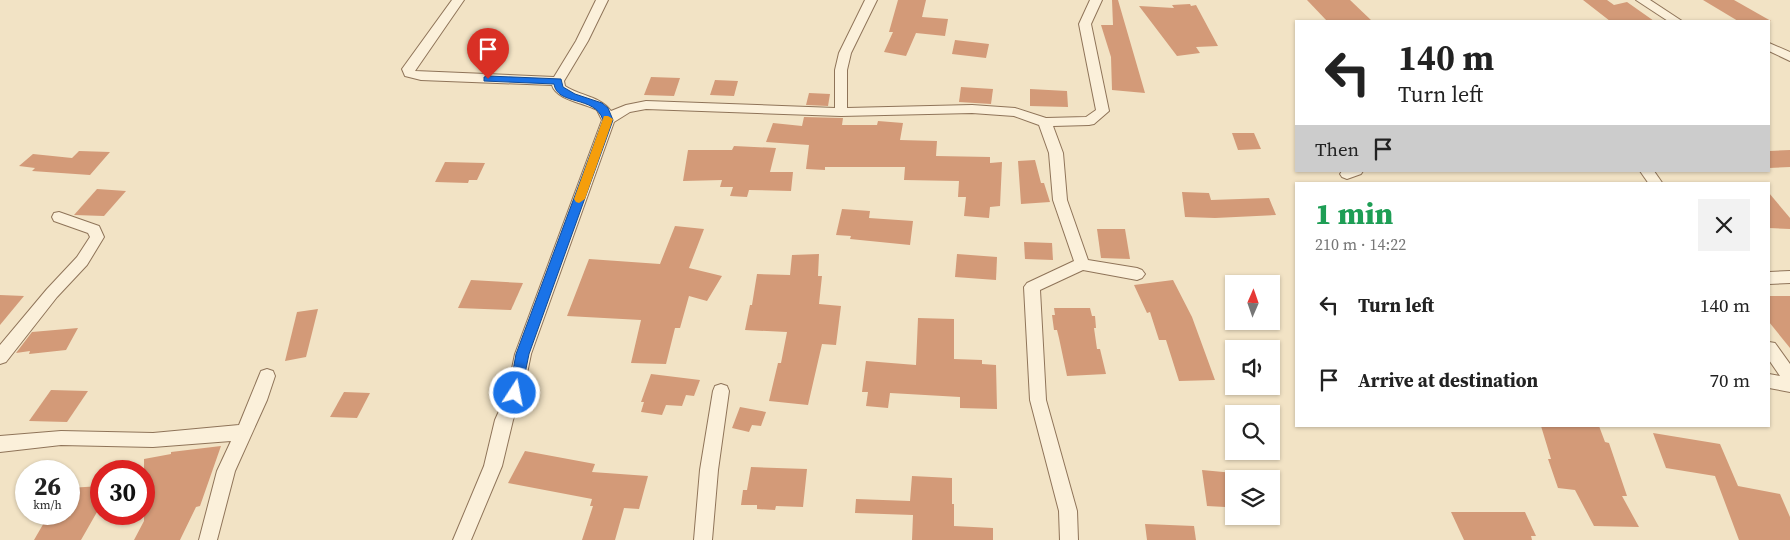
<!DOCTYPE html>
<meta charset="utf-8">
<style>
:root{--surface:#fff;--page:#f2f2f2;--text:#222;--muted:#767676}
body{margin:0;font-family:"Source Serif 4",serif;background:var(--page);color:var(--text);height:100vh;display:flex;flex-direction:column;font-size:19px;white-space:nowrap}
*{box-sizing:border-box;margin:0}
p{font-size:16px;color:var(--muted)}
.icon{flex:none;width:28px;height:28px;fill:none;stroke:currentColor;stroke-width:2;stroke-linecap:round;stroke-linejoin:round}
.map{position:relative;flex:1;overflow:hidden}
.sheet{position:absolute;left:1295px;top:182px;width:475px;height:245px;display:flex;flex-direction:column;background:var(--surface);border-radius:0px;box-shadow:0 1px 4px #0004}
.sheet>*{flex:none}
.guide{position:absolute;left:1295px;top:20px;width:475px;height:152px;border-radius:0px;box-shadow:0 1px 4px #0004;background:#fff;color:var(--text);overflow:hidden}
.needle{width:32px;rotate:2deg}
.fabs{position:absolute;left:1225px;top:275px;display:grid;gap:10px}
.fabs a{display:grid;place-items:center;width:55px;height:55px;border-radius:0px;background:var(--surface);box-shadow:0 1px 4px #0004;font-size:25px}
.speed{position:absolute;left:15px;top:460px;display:flex;gap:10px;font-size:25px;font-weight:700;text-align:center}
.speed>*{display:grid;place-content:center;width:65px;height:65px;border-radius:50%;background:var(--surface);box-shadow:0 1px 4px #0004;line-height:1}
.speed small{font-size:12px;font-weight:400}
.speed .limit{border:8px solid #d22;background:#fff;color:#111}
.pin{position:absolute;display:grid;place-items:center;width:42px;height:42px;color:#fff;margin:-51px -21px;border-radius:50% 50% 50% 0;rotate:-45deg;box-shadow:0 0 5px #0007}
.pin .icon{rotate:45deg}
.me{position:absolute;width:55px;margin:-28px;rotate:11deg;stroke-linejoin:round;filter:drop-shadow(0 0 4px #0008)}
.turn{display:flex;align-items:center;gap:18px;height:105px;padding:0 20px;font-size:22px}
.turn .icon{width:65px;height:65px;stroke-width:2.5}
.turn b{display:block;font-size:35px;line-height:42px}
.then{display:flex;align-items:center;height:48px;padding:0 20px;background:#0003;gap:10px;font-size:19px}
.round{display:grid;place-items:center;flex:none;width:52px;height:52px;border-radius:0px;background:var(--page)}
.headline{display:flex;align-items:center;justify-content:space-between;height:85px;padding:0 20px}
h1{font-size:30px;font-weight:800;line-height:38px;color:#1e9e55}
ul{padding:0;list-style:none}
li{display:flex;align-items:center;gap:15px;height:75px;padding:0 20px}
li div{flex:1}
li b{display:block;font-size:19px}
li em{font-style:normal}
.map>svg:first-child{display:block}
.building{fill:#d39a78}
.lines{fill:none;stroke-linecap:round;stroke-linejoin:round}
.street-casing{stroke:#8f7459;stroke-width:2}
.street{fill:#fbf0da;fill-rule:evenodd}
.route{fill:#1a73e8;stroke:#114b97}
.slow{fill:#f59e0b}
</style>
<div class="map">
<svg width="1790" height="540" viewBox="0 0 1790 540">
<rect width="100%" height="100%" fill="#f2e3c5"/>
<g class="building">
<path d="M898,0h28l-4,17 26,2 -3,17 -29,-3 -10,23 -22,-4 9,-20h-4z"/>
<path d="M1112,0h6l27,93 -33,-3 -1,-33 -10,-32h12z"/>
<path d="M1307,0h43l22,21h-45z"/>
<path d="M1583,0h24l7,5 13,-3 27,19h-44z"/>
<path d="M1703,0h31l37,21h-33z"/>
<path d="M1190,4l1,2 5,-1 22,41 -22,1 4,6 -23,3 -38,-50 35,2 -2,-3z"/>
<path d="M955,40l34,4 -3,14 -34,-4z"/>
<path d="M651,77l29,1 -6,18 -30,-1z"/>
<path d="M715,80l23,1 -4,15 -24,-1z"/>
<path d="M961,87l32,2 -2,15 -32,-2z"/>
<path d="M1030,89l37,2 1,16 -38,-1z"/>
<path d="M809,93l21,1 -2,12 -22,-1z"/>
<path d="M804,117l39,1 -1,7h35l1,-4 25,2 -3,17 37,1 -1,15 54,1v6l12,-1 -2,44 -10,1 -1,11 -25,-2 2,-19h-8l1,-16 -55,-1 1,-13h-80v3l-19,-1 3,-24 -43,-3 7,-19 29,3z"/>
<path d="M1232,133h22l7,16 -23,1z"/>
<path d="M734,146l42,2 -6,24h23l-2,19 -42,-1 -2,7 -17,-1 3,-9h-13l2,-7 -39,1 5,-31h44z"/>
<path d="M1790,150v17l-21,1v-17z"/>
<path d="M79,151l31,1 -20,23 -58,-4 3,-3 -16,-2 14,-12 39,4z"/>
<path d="M1035,160l6,23h3l6,19 -29,2 -3,-43z"/>
<path d="M445,162l40,1 -8,17h-8l-1,3 -33,-1z"/>
<path d="M97,189l29,2 -22,25 -30,-1z"/>
<path d="M1182,192l27,1 2,7 58,-2 7,17 -61,3 -30,-1z"/>
<path d="M1769,193l21,25v11l-21,-1z"/>
<path d="M842,209l28,2 -1,7 44,3 -3,24 -60,-6 1,-3 -15,-1z"/>
<path d="M675,226l29,3 -15,39 33,8 -15,25 -18,-5 -9,32h-5l-9,36 -35,-1 10,-43 -74,-4 22,-57 71,5z"/>
<path d="M1097,229h28l5,30 -29,-1z"/>
<path d="M1024,242l28,1 1,17 -28,-1z"/>
<path d="M819,254l-1,22h4l-3,28 22,2 -5,39 -14,-1 -14,61 -39,-4 9,-38h3l6,-31 -42,-2 5,-25h2l5,-31 33,1 2,-20z"/>
<path d="M957,254l40,3 -1,23 -41,-3z"/>
<path d="M471,280l52,3 -12,27 -53,-2z"/>
<path d="M1173,280l19,37 23,63 -36,1 -13,-41h-7l-9,-28 -3,1 -13,-28z"/>
<path d="M0,295l24,1 -24,29z"/>
<path d="M1769,296h21v52l-21,-26z"/>
<path d="M1054,308h36l2,8h3l1,12h-2l3,21h3l6,25 -39,2 -8,-38 -2,-8h-3l-2,-15h3z"/>
<path d="M318,309l-12,48 -21,4 12,-49z"/>
<path d="M918,318l36,1v40l28,1v4l14,1 1,44 -37,-1v-11l-70,-4 -2,15 -22,-2 2,-14h-6l4,-31 50,4z"/>
<path d="M78,328l-12,22 -37,4 1,-3 -14,2 16,-21z"/>
<path d="M651,374l49,6 -6,16 -8,-1 -4,11 -16,-1 -4,10 -21,-3 3,-10h-3z"/>
<path d="M51,390l37,1 -21,31 -38,-1z"/>
<path d="M344,392l26,1 -13,25 -27,-1z"/>
<path d="M740,407l26,5 -5,14 -9,-1 -3,7 -17,-4z"/>
<path d="M1541,426h58l6,16 4,1 18,53h-5l17,31 -45,-1 -19,-36 -17,-2 -10,-29h3z"/>
<path d="M1653,433l67,11 18,42 42,8 10,23v23h-51l-24,-64 -49,-8z"/>
<path d="M221,446l-21,60 -4,1 -16,33h-46l10,-19v-62l27,-5v-2z"/>
<path d="M525,451l70,13 -3,8 56,4 -9,33 -15,-1 -9,32h-33l11,-34h-3l2,-7 -84,-16z"/>
<path d="M751,467l56,2 -4,38 -27,-1 -1,4 -18,-1v-4h-16l2,-15h4z"/>
<path d="M1202,470l32,3v32l-9,-1v3l-18,-1z"/>
<path d="M912,476l40,2v26h2v22l39,2v12h-81l1,-25 -58,-2 1,-14 54,2z"/>
<path d="M101,486v19l-20,35h-47l15,-26h20v-26z"/>
<path d="M1451,512h74l11,24h-5l1,4h-68z"/>
<path d="M1145,524l49,2 2,14h-49z"/>
</g>
<g class="lines">
<g class="street-casing">
<g id="street">
<path d="M452,0h12l-49,71 139,6 22,-36 20,-41h12l-20,41 -24,40 1,5c15,10 35,10 46,25l15,-6 20,-4 189,7v-38l4,-17 26,-53h12l-26,53 -4,17v38l125,-3 43,3 31,10 40,-1 10,-7 -17,-86 11,-24h12l-11,24 18,87 -15,13 -5,1 -36,1 10,27 4,47 21,60 49,8 5,2 3,4 -3,4 -5,2 -54,-10 -43,20 6,110 31,111 1,29h-18l-1,-29 -29,-111 -6,-113 3,-4 47,-22 -21,-61 -4,-47 -10,-28 -25,-9 -42,-3 -131,3 -195,-7 -16,3 -16,10 -83,232 -8,39 -10,27 -11,46 -31,74h-18l31,-74 11,-46 12,-27 8,-39 87,-234 -5,-10c-12,-7 -41,-10 -45,-25l-131,-5 -16,-4 -3,-7z"/>
<path d="M1636,0h14l32,21h-14z"/>
<path d="M1769,43l21,9v9l-21,-10z"/>
<path d="M1342,171h21l-2,3 -14,5 -5,-2 -2,-3z"/>
<path d="M1640,171h14l9,13h-14z"/>
<path d="M59,212l40,14 5,11 -17,28 -30,32 -51,65 -6,2v-19l47,-56 30,-32 13,-20 -2,-4 -34,-12 -2,-4 2,-4z"/>
<path d="M1790,271v12l-21,1v-12z"/>
<path d="M1769,342l6,1 15,21v28l-21,-4v-14l11,2 -11,-16z"/>
<path d="M267,369l6,2 2,5 -8,24 -32,71 -18,69h-18l18,-69 14,-30 -78,6 -92,-2 -61,7v-16l61,-5 92,2 86,-8 20,-49 2,-5z"/>
<path d="M721,384l6,2 2,5 -11,79 -6,70h-18l6,-70 13,-79 2,-5z"/>
</g>
</g>
<use href="#street" class="street"/>
</g>
<path class="route" d="M488,76l73,3 2,8 12,7 27,9 6,5 5,12 -84,234 -8,39 -2,4 -4,1 -5,-1 -1,-4 7,-39 87,-234c-8,-25 -46,-14 -49,-36l-70,-3v-4z"/>
<path class="slow" d="M604,116h4l5,3 -28,80 -6,4 -3,-1 -2,-3z"/>
</svg>
<div class="fabs">
<a><svg class="needle" viewBox="-14 -14 28 28"><path d="M0-13l5 13h-10z" fill="#e53935"/><path d="M0 13l5-13h-10z" fill="#767676"/></svg></a>
<a><svg class="icon" aria-label="sound" viewBox="0 0 24 24"><path d="M4 9h4l5-4v14l-5-4H4zM17 9q2 3 0 6"/></svg></a>
<a><svg class="icon" aria-label="search" viewBox="0 0 24 24"><circle cx="10" cy="10" r="6"/><path d="M15 15l6 6"/></svg></a>
<a><svg class="icon" aria-label="layers" viewBox="0 0 24 24"><path d="M12 4l9 5-9 5-9-5zM3 14l9 5 9-5"/></svg></a>
</div>
<div class="speed"><div>26<small>km/h</small></div><div class="limit">30</div></div>
<div class="pin" style="left:488px;top:79px;background:#d93025"><svg class="icon" aria-label="arrive" viewBox="0 0 24 24"><path d="M6 21V4h12l-3 4 3 4H6"/></svg></div>
<svg class="me" style="left:515px;top:393px" viewBox="-20 -20 40 40"><circle r="17" fill="#1a73e8" stroke="#fff" stroke-width="3"/><path d="M0-11L8 9 0 5-8 9z" fill="#fff"/></svg>
<div class="guide">
<div class="turn"><svg class="icon" aria-label="left" viewBox="0 0 24 24"><path d="M17 20v-9H6M10 6l-5 5 5 5"/></svg><div><b>140 m</b>Turn left</div></div>
<div class="then">Then<svg class="icon" aria-label="arrive" viewBox="0 0 24 24"><path d="M6 21V4h12l-3 4 3 4H6"/></svg></div>
</div>
<section class="sheet">
<div class="headline"><div><h1>1 min</h1><p>210 m · 14:22</p></div><a class="round"><svg class="icon" aria-label="close" viewBox="0 0 24 24"><path d="M6 6l12 12M18 6L6 18"/></svg></a></div>
<ul>
<li><svg class="icon" aria-label="left" viewBox="0 0 24 24"><path d="M17 20v-9H6M10 6l-5 5 5 5"/></svg><div><b>Turn left</b></div><em>140 m</em></li>
<li><svg class="icon" aria-label="arrive" viewBox="0 0 24 24"><path d="M6 21V4h12l-3 4 3 4H6"/></svg><div><b>Arrive at destination</b></div><em>70 m</em></li>
</ul>
</section>
</div>
